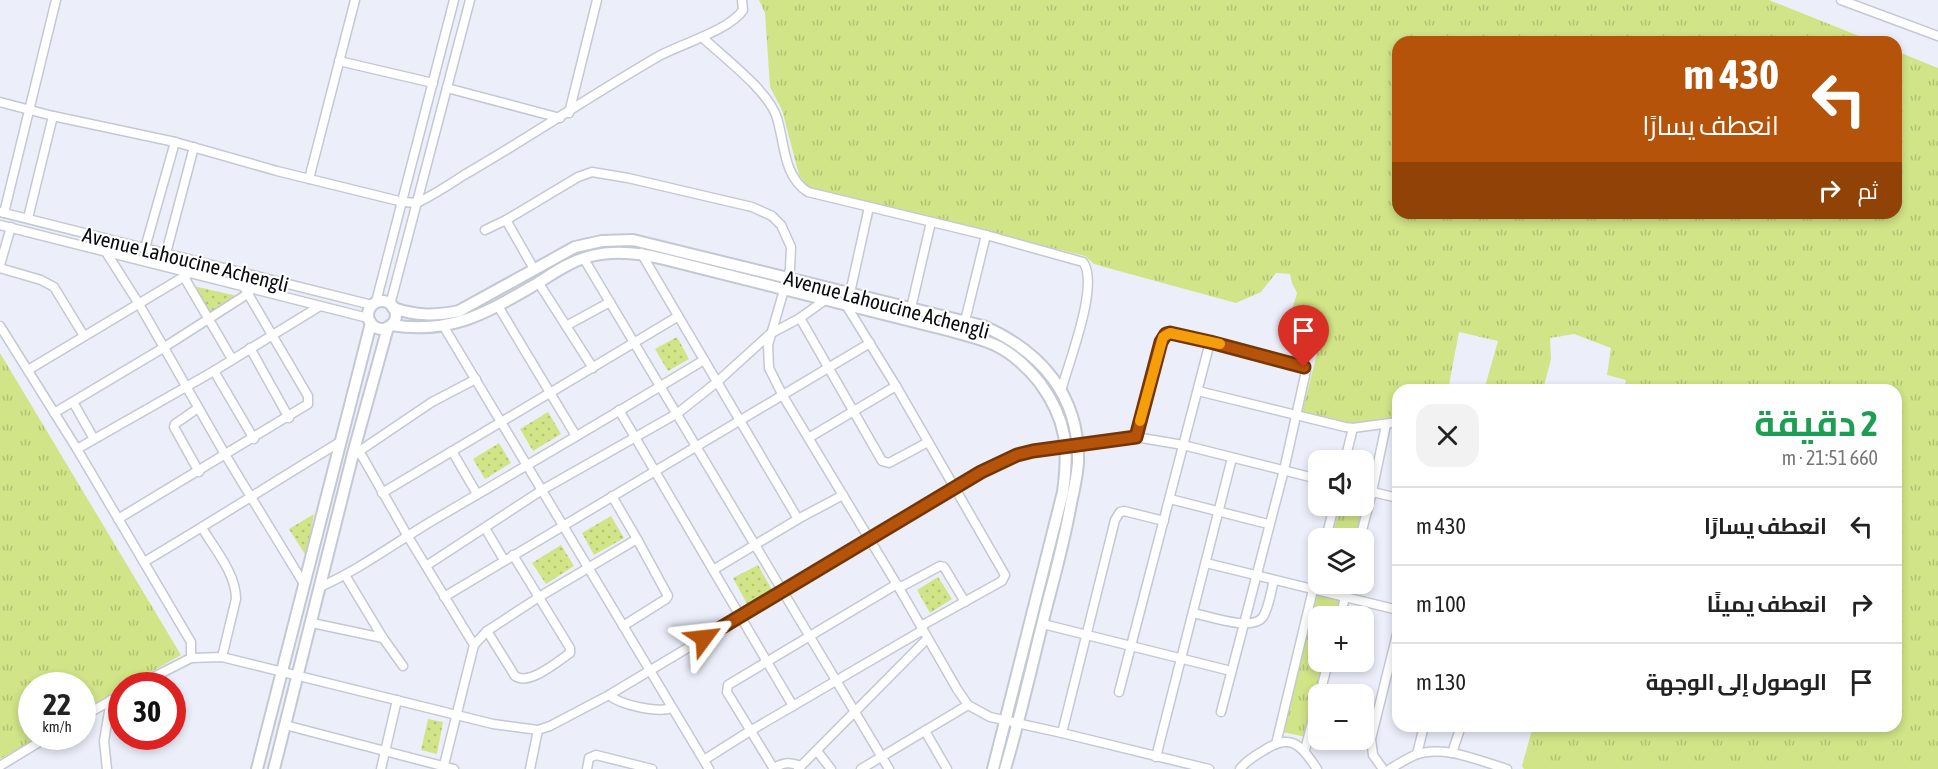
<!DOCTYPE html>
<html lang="ar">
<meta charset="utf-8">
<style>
:root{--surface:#fff;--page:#f2f2f2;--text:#222;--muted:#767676;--line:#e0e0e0}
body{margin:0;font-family:"Asap Condensed",Cairo,sans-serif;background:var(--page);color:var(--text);direction:rtl;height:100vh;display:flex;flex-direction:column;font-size:22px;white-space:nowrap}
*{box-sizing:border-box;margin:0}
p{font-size:20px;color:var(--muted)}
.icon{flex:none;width:33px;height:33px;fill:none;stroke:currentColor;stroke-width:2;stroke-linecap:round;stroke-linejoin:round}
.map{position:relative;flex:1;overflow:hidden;direction:ltr}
.panel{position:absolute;left:1392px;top:384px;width:510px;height:348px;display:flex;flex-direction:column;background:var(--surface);border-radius:18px;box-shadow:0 3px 9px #0003;direction:rtl}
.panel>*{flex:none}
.hud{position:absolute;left:1392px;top:36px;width:510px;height:183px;border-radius:18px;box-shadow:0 3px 9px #0003;direction:rtl;background:#b45309;color:#fff;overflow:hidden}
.controls{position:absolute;left:1308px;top:450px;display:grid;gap:12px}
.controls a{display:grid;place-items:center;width:66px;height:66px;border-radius:12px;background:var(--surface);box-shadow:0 3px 9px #0003;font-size:30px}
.speed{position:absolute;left:18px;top:672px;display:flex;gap:12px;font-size:30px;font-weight:700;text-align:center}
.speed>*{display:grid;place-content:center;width:78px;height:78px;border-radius:50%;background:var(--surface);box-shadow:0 3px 9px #0003;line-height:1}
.speed small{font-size:15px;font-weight:400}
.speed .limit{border:9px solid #d22;background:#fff;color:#111}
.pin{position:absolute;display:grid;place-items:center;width:51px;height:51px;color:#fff;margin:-62px -26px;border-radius:50% 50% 50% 0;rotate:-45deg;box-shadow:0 0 6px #0007}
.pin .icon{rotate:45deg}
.me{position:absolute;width:66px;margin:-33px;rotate:60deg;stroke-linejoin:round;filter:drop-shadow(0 0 4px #0008)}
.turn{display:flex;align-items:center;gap:21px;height:126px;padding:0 24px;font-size:27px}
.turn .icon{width:78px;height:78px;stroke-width:2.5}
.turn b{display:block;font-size:42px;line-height:51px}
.then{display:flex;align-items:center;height:57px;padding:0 24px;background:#0003;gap:12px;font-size:22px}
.round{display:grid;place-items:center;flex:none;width:63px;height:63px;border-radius:18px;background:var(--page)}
.head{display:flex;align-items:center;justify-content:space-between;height:102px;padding:0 24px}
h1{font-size:36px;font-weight:700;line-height:45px;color:#1e9e55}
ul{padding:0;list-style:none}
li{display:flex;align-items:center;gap:18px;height:78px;padding:0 24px;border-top:2px solid var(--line)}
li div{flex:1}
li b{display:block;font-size:22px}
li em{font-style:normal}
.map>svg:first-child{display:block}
.grass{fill:url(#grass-tufts)}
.garden{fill:url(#garden-dots)}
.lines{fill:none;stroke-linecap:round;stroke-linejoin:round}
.minor-casing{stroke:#c4c8d2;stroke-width:11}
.tertiary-casing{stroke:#c4c8d2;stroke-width:14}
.minor{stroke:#fff;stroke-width:8}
.tertiary{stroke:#fff;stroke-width:10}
.route-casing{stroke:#753606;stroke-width:15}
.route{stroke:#b45309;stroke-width:10}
.slow{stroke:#f59e0b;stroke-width:10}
.labels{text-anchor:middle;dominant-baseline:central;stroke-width:4.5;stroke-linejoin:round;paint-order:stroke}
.street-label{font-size:21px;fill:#0a0b0f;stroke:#fff}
</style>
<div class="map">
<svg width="1938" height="769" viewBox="0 0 1938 769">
<defs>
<pattern id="grass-tufts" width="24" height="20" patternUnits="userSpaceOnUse" patternTransform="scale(1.5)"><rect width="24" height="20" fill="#d1e487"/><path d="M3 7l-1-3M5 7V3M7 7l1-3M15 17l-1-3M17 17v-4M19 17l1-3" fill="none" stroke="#b2c273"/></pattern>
<pattern id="garden-dots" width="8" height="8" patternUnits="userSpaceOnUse" patternTransform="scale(1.5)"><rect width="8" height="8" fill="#d1e487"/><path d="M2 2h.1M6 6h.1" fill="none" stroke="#b2c273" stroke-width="1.8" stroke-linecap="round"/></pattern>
</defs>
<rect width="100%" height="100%" fill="#eceffa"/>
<g class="grass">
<path d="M759,0h1010l105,42h-476v171h498v-162l42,17v701h-414l-2,-3 11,-40h363v-336h-272l2,-10 -19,-5 4,-27 -37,-14 -24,4 1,21 -8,31h-59l14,-49 -39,-9 -11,58 -25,-3 -2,3h-23v27l-48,8 -48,-13 24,-93 -34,-9 5,-17 -5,-10 -2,-9 -14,-1 -15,19 -25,11 -128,-35 -14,-4 -9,-8 -276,-68 -10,-13 -17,-65 -12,-23 -5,-74z"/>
<path d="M0,353l181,302 -53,30 -6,1 -1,3 -38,23 -1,-26h-50v50l8,1 -40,22z"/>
<path d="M1364,497l2,1 -10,40h-24l8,-32h24z"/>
<path d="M1318,593l23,6 -5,17h-18v46h7l-19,75 -24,-5z"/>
</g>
<g class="garden">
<path d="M193,286l49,11 -30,19z"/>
<path d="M677,337l12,22 -21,12 -13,-22z"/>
<path d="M548,412l13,22 -28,17 -13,-22z"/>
<path d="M499,443l12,20 -26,16 -12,-20z"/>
<path d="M314,514l-8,42 -17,-27z"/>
<path d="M611,516l13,22 -30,17 -12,-22z"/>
<path d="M561,545l13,21 -28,18 -14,-21z"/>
<path d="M758,565l14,25 -25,14 -14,-26z"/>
<path d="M938,577l14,22 -22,14 -13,-23z"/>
<path d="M428,719l15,3 -6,32 -16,-4z"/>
</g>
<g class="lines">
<g class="minor-casing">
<g id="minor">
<path d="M1841,0l97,36"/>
<path d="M702,37c21,20 67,54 75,81 8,26 6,58 31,74l178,43 97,27c17,22 -15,102 -22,129"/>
<path d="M339,61l94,22"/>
<path d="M447,88l113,30"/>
<path d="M0,102l53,14 122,26 102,29 126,31 14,1c16,-8 32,-18 47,-28 66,-38 129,-81 195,-119 22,-12 71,-26 84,-46l-1,-10"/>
<path d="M569,113l28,-113"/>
<path d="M309,179l46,-179"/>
<path d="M0,212l372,93"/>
<path d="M4,213l52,-213"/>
<path d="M28,218l25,-102"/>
<path d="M506,220l28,49"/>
<path d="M0,225l368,93"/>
<path d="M485,230l21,-10 72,-43 14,-5 36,6 124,29 20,9 9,9 10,22 -1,22 -22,76 1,23 14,28 116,192 58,101 11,16 22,12 72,16 147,36"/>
<path d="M145,248l30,-106"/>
<path d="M106,252l33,52 87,152 78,128"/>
<path d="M166,253l28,-106"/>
<path d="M641,253l157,266 45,-24"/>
<path d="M584,259l305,510"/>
<path d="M0,265l11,-38"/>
<path d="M0,268l41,12 13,7 30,49"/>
<path d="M184,277l48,82"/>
<path d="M538,282l55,86"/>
<path d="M850,293l19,-86"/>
<path d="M376,302l78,-302"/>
<path d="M390,305l80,-305"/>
<path d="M846,305l50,81 109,189 -3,6 -81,45"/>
<path d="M498,306l78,130"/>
<path d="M911,308l20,-86"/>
<path d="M800,318l82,143 7,2 39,-21"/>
<path d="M965,321l21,-86"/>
<path d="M0,326l77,123 114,193v16"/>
<path d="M566,326l44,-24"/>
<path d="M444,327l265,442"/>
<path d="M250,348l39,70"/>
<path d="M28,370l162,-97"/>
<path d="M214,371l40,68"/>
<path d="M1198,391l147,36 8,1 45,-6"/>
<path d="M73,402l21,37"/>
<path d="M198,408l-23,16 -1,3 25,45"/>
<path d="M619,410l174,296"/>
<path d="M54,413l109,-65 86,-55"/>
<path d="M810,437l86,-51"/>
<path d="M1136,437l25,-95 5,-8 4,-1 40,9 90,23 6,6 -22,99 -63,242"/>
<path d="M77,449l137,-78 106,-65"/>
<path d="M354,450l8,6 45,79 67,110 -31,124"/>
<path d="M452,451l25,43"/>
<path d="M358,452l74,-50 44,-23"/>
<path d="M1345,460l8,-32"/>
<path d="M1364,490l34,8"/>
<path d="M382,493l295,-176"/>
<path d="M1170,499l98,25"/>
<path d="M118,519l190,-115v-8l-64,-109"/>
<path d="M202,528c13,21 34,46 34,71l-14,58"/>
<path d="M485,528l19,32"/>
<path d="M1326,538l8,-32"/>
<path d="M1360,538l12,-46 14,-67"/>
<path d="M144,562c66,-39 130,-80 196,-120"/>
<path d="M1206,563l192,47"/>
<path d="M426,566l116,-76 136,-77 39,-31 53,-48 30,-16 25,-18"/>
<path d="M713,570l85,-51"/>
<path d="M345,575l38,63 20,28"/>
<path d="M320,587c41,-18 79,-47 117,-69 89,-52 178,-104 267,-158"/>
<path d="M899,588l41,-22 4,1 21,35"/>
<path d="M444,597l426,-254"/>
<path d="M1193,613c16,3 59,19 70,4 6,-10 8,-26 11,-37"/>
<path d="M1340,616l9,-32"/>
<path d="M312,623l71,15"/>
<path d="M1043,624l188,47"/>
<path d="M623,626l43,-27 2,-3 -31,-57"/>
<path d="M487,631l28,45c14,10 42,-14 55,-23v-5l-57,-93"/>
<path d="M474,645l13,-14 52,-34 98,-58 -25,-43"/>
<path d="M136,686l55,-28 31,-1 271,67 45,6 12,-4 59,-31 372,-223 36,-17 16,-4 103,-14 47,8 135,34"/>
<path d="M1119,692l91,-350"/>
<path d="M1320,694l8,-32"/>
<path d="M609,695c11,10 48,18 63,13"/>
<path d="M82,717l40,-23"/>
<path d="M285,725l169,44"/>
<path d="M925,731l22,38"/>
<path d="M1062,733l53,-213 5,-8 4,-1 40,10"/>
<path d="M1276,744l42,-175"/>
<path d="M1305,750l13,-51"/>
<path d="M817,751l14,18"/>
<path d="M1452,753l9,-27"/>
<path d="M1417,754l7,-28"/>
<path d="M1156,757l76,-299"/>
<path d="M704,760l46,-29 173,-101"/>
<path d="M0,766l49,-30"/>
<path d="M774,768c10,-6 16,-6 27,-2"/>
<path d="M107,769l-3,-28 7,-41"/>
<path d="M381,769l16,-69"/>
<path d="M530,769l8,-39"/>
<path d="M587,769l2,-11 7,-3 56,14"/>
<path d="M774,769l-47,-77 1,-7 169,-101"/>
<path d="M798,769l129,-130"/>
<path d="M861,769l107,-64"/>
<path d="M1240,769c6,-8 14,-13 23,-18 28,-19 38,-6 54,18"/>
<path d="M1383,769l-10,-14 -2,-16 27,-109"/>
<path d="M1390,769c8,-5 16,-10 25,-14 29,-11 64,6 92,14"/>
</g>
</g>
<g class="tertiary-casing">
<g id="tertiary">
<circle cx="382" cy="315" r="14"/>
<path d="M393,308c24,8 42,8 66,3l116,-64 27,-6 31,-1 350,86c58,25 97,70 95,137 -1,13 -4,27 -7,40 -6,35 -15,68 -24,102 -14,55 -26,110 -42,164"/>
<path d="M391,325c62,10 96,-13 147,-42 17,-11 33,-22 53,-27 24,-6 50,-3 73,3l287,72c16,5 33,8 48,16 17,9 29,21 41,36 27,37 29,65 23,109l-70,277"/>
<path d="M257,769l114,-446"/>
<path d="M274,769l80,-319 34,-123"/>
</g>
</g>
<use href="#minor" class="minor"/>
<use href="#tertiary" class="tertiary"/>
</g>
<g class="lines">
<g class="route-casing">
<path id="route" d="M704,638l277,-166 36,-17 16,-4 103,-14 25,-95 5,-8 4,-1 40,9 94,25"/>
</g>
<use href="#route" class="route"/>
<path class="slow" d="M1140,421l23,-84 7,-4 50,11"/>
</g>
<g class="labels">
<g class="street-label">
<text transform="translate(186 259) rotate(14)">Avenue Lahoucine Achengli</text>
<text transform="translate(887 304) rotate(15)">Avenue Lahoucine Achengli</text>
</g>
</g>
</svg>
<div class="controls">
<a><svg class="icon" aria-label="sound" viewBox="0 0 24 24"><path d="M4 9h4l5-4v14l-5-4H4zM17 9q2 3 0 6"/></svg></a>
<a><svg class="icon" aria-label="layers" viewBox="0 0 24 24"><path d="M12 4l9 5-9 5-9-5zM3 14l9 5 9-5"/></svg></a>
<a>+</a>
<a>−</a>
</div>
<div class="speed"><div>22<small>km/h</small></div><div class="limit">30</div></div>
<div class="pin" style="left:1304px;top:367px;background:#d93025"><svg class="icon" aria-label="arrive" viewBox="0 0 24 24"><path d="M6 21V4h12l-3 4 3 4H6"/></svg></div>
<svg class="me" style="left:704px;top:638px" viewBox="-20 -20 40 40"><path d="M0-17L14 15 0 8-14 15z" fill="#b45309" stroke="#fff" stroke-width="4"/></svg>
<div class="hud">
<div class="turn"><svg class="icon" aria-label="left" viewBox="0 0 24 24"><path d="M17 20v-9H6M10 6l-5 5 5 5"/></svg><div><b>430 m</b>انعطف يسارًا</div></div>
<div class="then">ثم<svg class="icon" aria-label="right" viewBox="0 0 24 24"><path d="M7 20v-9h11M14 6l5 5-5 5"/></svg></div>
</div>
<section class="panel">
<div class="head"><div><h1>2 دقيقة</h1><p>660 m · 21:51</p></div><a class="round"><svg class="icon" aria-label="close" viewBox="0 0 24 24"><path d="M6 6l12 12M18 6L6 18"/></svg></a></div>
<ul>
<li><svg class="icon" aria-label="left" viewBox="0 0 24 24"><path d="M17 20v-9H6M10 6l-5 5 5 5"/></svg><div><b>انعطف يسارًا</b></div><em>430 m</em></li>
<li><svg class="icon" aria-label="right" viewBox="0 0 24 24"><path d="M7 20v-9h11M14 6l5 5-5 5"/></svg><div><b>انعطف يمينًا</b></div><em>100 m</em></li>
<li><svg class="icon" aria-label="arrive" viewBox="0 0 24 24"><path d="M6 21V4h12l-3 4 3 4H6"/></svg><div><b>الوصول إلى الوجهة</b></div><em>130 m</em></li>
</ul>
</section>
</div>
